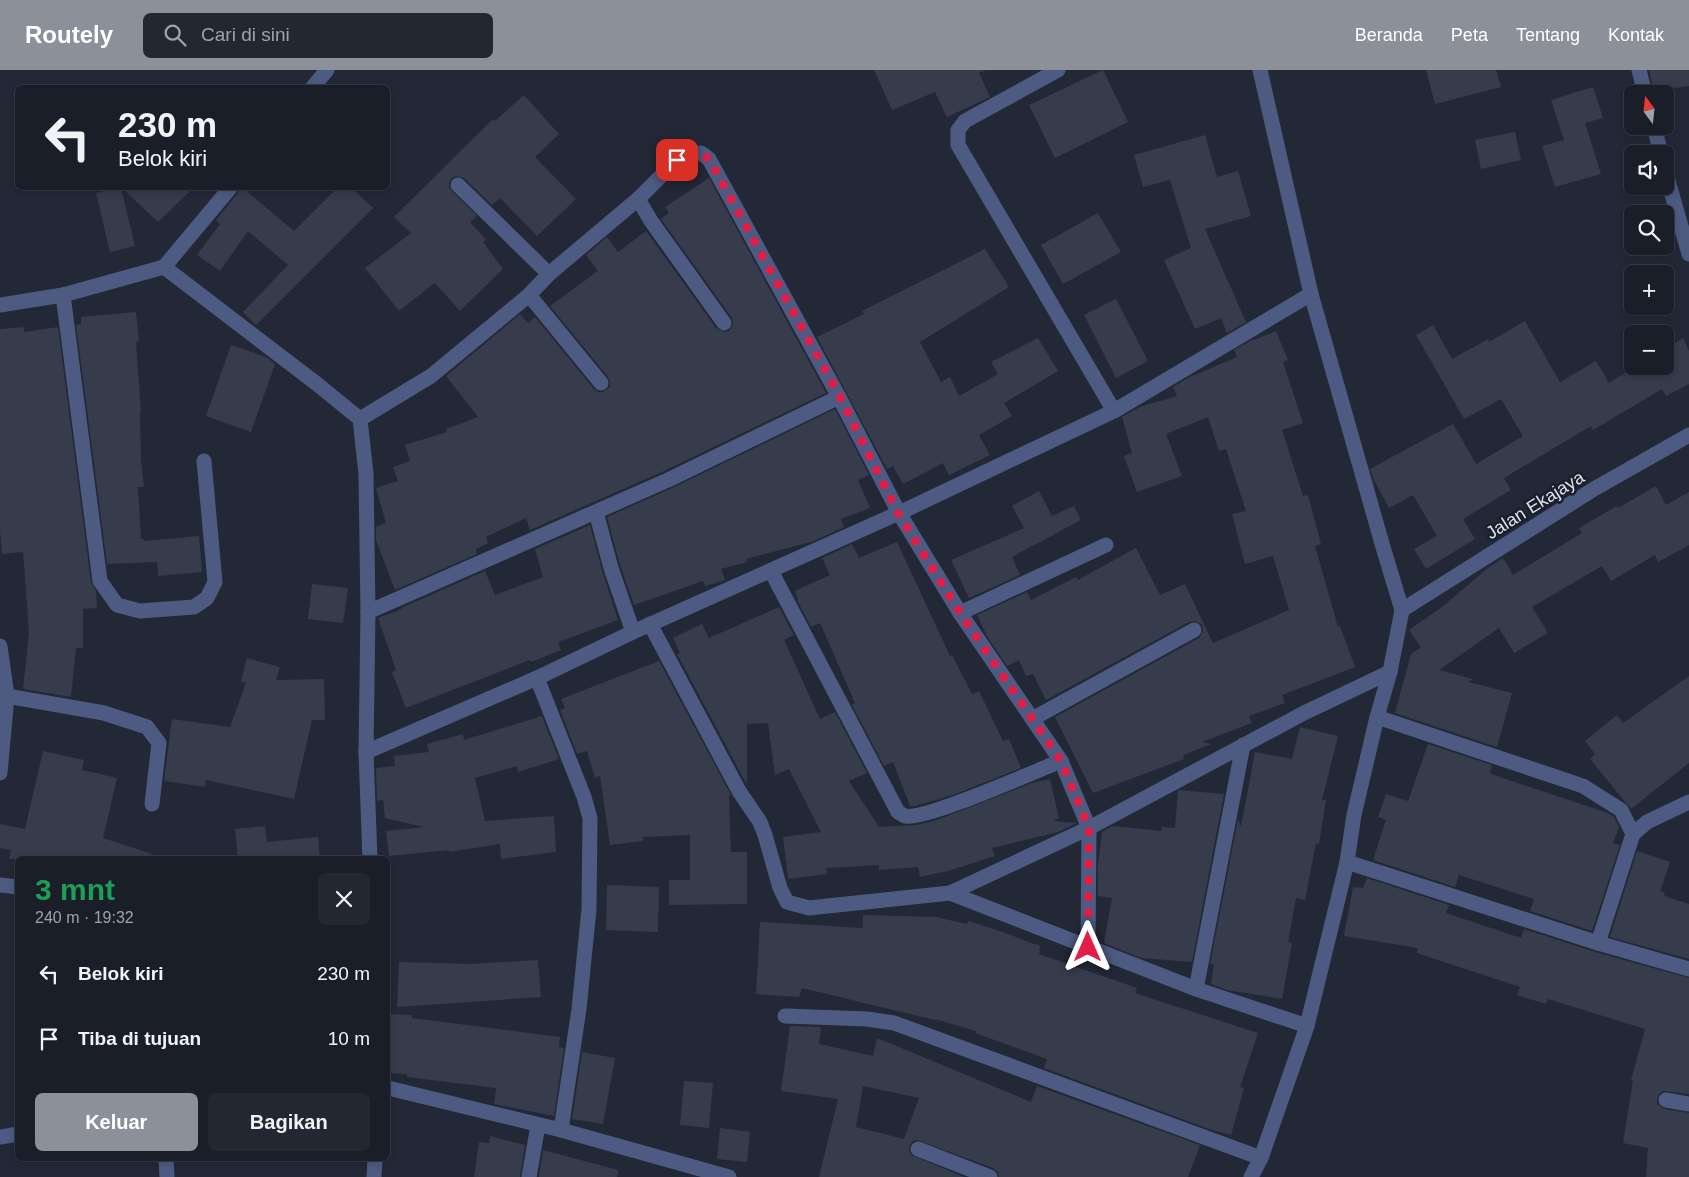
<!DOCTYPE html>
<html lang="id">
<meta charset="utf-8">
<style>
:root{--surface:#1a1e29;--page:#232731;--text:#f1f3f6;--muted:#9fa2a8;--line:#383c46;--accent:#8c9099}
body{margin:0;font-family:Helvetica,sans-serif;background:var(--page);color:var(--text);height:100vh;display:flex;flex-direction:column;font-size:19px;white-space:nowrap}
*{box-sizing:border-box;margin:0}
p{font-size:16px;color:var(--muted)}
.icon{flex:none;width:28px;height:28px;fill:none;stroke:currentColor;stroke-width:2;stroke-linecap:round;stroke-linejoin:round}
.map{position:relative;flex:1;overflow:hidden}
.drawer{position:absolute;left:15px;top:786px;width:375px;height:305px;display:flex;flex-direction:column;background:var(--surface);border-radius:8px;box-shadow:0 2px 8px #0003,0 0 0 1px var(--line)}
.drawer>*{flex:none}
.hud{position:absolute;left:15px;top:15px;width:375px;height:105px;border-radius:8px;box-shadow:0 2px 8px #0003,0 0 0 1px var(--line);background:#1a1e29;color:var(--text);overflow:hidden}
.needle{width:32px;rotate:345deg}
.tools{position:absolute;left:1624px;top:15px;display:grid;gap:10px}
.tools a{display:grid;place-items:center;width:50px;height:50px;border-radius:8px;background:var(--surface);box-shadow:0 2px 8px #0003,0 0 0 1px var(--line);font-size:25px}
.pin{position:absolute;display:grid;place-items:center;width:42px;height:42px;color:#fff;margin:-21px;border-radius:10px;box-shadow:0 2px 8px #0006}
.me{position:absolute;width:55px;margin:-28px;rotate:0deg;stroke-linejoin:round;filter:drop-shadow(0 0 4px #0008)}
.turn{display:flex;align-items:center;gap:18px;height:105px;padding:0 20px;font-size:22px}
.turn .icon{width:65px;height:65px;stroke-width:2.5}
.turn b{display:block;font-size:35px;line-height:42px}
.round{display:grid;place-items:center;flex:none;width:52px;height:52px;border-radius:8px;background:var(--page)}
.headline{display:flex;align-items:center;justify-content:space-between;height:85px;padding:0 20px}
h1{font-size:30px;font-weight:700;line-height:38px;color:#1e9e55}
.cta{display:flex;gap:10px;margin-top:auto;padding:10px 20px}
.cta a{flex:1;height:58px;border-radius:8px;background:var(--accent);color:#fff;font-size:20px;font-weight:700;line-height:58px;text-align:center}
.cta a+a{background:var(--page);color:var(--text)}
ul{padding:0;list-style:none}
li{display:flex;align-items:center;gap:15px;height:65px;padding:0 20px}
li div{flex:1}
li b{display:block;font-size:19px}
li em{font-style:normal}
header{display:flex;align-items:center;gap:30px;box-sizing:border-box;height:70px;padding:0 25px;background:var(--accent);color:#fff}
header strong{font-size:24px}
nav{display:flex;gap:28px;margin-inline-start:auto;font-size:18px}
.search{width:350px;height:45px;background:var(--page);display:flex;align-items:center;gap:12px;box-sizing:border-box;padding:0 18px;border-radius:8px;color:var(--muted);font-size:19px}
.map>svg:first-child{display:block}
.building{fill:#363c4c;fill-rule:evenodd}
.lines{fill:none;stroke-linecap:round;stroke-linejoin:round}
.minor{stroke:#4d5b82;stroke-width:15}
.route{stroke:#e11d48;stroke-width:9;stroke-dasharray:0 16.2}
.labels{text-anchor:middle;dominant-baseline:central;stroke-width:5;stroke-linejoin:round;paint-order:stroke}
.street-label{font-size:18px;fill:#dfe3ed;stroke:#1a1f2d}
</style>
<header>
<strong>Routely</strong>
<div class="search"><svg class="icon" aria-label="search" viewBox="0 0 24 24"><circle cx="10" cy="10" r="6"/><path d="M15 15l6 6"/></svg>Cari di sini</div>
<nav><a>Beranda</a><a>Peta</a><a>Tentang</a><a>Kontak</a></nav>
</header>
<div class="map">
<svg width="1689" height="1107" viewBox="0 0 1689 1107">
<rect width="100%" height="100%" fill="#232837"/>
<g class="building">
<path d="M874,0h112l-7,3 11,24 -43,20 -12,-25 -43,18z"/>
<path d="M1103,0l25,52 -73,36 -26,-53z"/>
<path d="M1426,0h70l5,17 -66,17z"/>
<path d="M1649,0h40v16l-35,5z"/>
<path d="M1593,17l10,31 -18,5 16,51 -46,13 -13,-41 22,-6 -13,-40z"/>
<path d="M524,25l35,39 -24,23 41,42 -39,37 -37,-38 -8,7 -28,-27 -8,-2 -4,2 -3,4v6l28,28 -7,6 16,18 -3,2 20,27 -43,42 -25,-28 -36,28 -34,-43 46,-35 -17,-16 99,-98 2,2z"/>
<path d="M1515,62l6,28 -40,9 -6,-29z"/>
<path d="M1205,65l12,42 21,-6 13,45 -46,13 41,93 -19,11 -6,-15 -26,11 -31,-69 27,-12 -21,-68 -27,7 -9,-32z"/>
<path d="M709,108l117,215 -162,78 -134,59 -4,-12 -40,19 2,6 -12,6 1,5 -82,36 -19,-50v-13l10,-4 -10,-35 22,-7 -5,-14 17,-6 -5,-16 42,-13 -1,-3 32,-12 -32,-41 74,-62 8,9 7,-6 59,72 4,3h5l7,-5v-5l-2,-5 -58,-71 48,-35 -12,-16 21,-18 11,15 28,-21 70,97 8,4 5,-1 3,-4 1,-4 -1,-5 -71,-99 8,-6 -4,-6z"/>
<path d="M116,118h5l14,58 -25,6 -14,-59z"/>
<path d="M122,118h71l-35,34z"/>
<path d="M239,118h4l51,43 43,-43h15l21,20 -117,117 -13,-13 45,-47 -40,-34 -28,40 -23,-16 23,-31 -4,-4 21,-26z"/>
<path d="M1098,143l23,39 -58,32 -22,-39z"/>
<path d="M985,179l24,38 -89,55 21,40 9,-5 9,19 39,-22 -7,-12 47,-24 20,33 -54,32 8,13 -33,19 11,20 -41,20 -6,-12 -40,21 -10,-18 -6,3 -70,-132 47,-23 -2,-3z"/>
<path d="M1116,229l32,62 -32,17 -32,-63z"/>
<path d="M136,242l3,29 -3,1 5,70h-1l1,48 3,27h-6l3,52h3v2l55,-5 3,36 -44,4 -1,-14 -50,2 -31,-239 5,-1v-7z"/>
<path d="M1525,251l35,61 36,-21 13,22 27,-17h29v-17l18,-11 6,13v33l-23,12 -4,-7 -69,41 -2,-4 -87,52 7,12 -48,29 12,20 -49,30 -12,-20 23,-13 -24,-41 -24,13 -15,-28 -4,-11 83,-45 23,40 47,-28 -22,-37 -37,20 -48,-84 17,-10 19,34 36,-20 1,3z"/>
<path d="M24,257v5l34,-5 33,255 5,9 1,17 -14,1v39h-7l-5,49 -48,-8 6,-57 -6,-80 -21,2 -2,-24v-201z"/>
<path d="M1276,261l12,29 -5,2 20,61 -21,7 21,66 5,-1 13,49 -6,2 23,81 2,-1 15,41 -73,28 3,8 -36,13 3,7 -50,19 10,2 -29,11 1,4 -91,34 -38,-76 144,-79 4,-7 -1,-6 -7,-4 -6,1 -143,78 -13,-26 -7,2 -7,-16 -12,6 -20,-30 -10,-21 50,-23 4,8 45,-23 2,3 58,-32 24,47 25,-11 28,59 76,-33 -16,-54 -28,8 -13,-50 14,-3 -20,-62 -7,2 -11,-34 -42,17 16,42 -45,16 -13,-36 8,-3 -10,-36 18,-10 37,-11 -4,-9 17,-10 47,-20 -3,-7 20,-11v1z"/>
<path d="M231,275l35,12 9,7 -24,68 -45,-16z"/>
<path d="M835,339l34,66 -11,5 12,28 -29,11 3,8 -30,14 -68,18 1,3 -26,7 4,11 -20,6 -2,-5 -69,24 -14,-40 -13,-48 65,-29z"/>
<path d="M1656,416l10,19 23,-13v53l-31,17 -3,-7 -44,26 -9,-15 -70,41 16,26 -34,20 -15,-25 -60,42 34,9 -5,3 44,11 -15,54 -102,-34 16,-59 10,-7 -12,-17 33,-23 46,-39 15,-10 10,17 69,-42 -3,-5 38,-22 1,2z"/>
<path d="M1039,421l13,25 22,-10 7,14 -69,37 8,18 -51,23 -18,-38 73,-32 -12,-22z"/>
<path d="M590,455l12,45 16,50 -60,22 3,8 -30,12 -1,-2 -124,48 -14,-36 4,-2 -18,-52 24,-9 -1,-1 84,-37 10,24 48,-18 -8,-28z"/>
<path d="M897,472l53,114 2,-1 20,39 7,-3 24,50 6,-2 12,29 -68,27 -38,11h-5l-17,-44 -9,4 -32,-61 3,-2 -35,-80 -9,4 -14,-27 1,-1 -3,-8 35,-16 -8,-17 30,-14 7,14z"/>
<path d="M312,514l36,4 -5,35 -35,-4z"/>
<path d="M779,537l15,28 -10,5 36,79 15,-7 32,61 -18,8 30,46 38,-2 20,-5 95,-37 18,-4 9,39 -6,3 24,2 -19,9 -66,16 3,8 -47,15 -28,6 -2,-10 -39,3v-5l-53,3 1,6 -39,5 -5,-42 38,-5 -32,-63 -14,6 -7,-52 -21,1v61l-70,-131 3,-1 -7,-15 29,-14 7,14z"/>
<path d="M247,588l33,9 -4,13 48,-1 1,41h-13l-18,79 -88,-19 -1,7 -41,-6 8,-62 58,8 16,-44 -5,-2z"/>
<path d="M659,591l72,134 -2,1 2,56h16v52l-78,1v-25h21v-45l-47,2v4l-33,4 -10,-69 -5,2 -8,-27 -10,3 -17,-44 5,-2 -4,-9z"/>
<path d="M1689,606v87l-58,46 -41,-50 5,-5 -10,-13 32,-26 6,8z"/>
<path d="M542,646l17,43 -41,13 -1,-6 -42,12 10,43 69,-5 2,36 -55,7 -1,-15 -51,8v-2l-60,6 -3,-25 38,-4 -39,-9 -2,-18 -6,1 -1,-33 19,-2 -1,-10 35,-4 -2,-8 36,-10 1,6z"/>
<path d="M1300,657l38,9 -16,64h4l-7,44 -3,-1 -11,57 -9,-2 -8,44 4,1 -10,56 -55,-9 -16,-6 3,-20h-4l28,-145 3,8 14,-75 37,7z"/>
<path d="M1428,674l64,21 -2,8 7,3 111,37 6,4 5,10 -6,16 7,2 -28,86 -62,-20 4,-12 -75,-24 -4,12 -82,-27 13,-40 -8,-3 8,-23 22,7z"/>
<path d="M43,681l41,9 -2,10 35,8 -14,60 52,17 -1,4h-145l2,-9 -11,-2v-24l25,5z"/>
<path d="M1179,720l45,4 -32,168 -51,-4 -37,-15 8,-45 -14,-2v-31l4,-33 10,-6 50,5v-4l13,1 3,-37z"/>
<path d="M265,756l2,16 51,-5 2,22h-82l-3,-30z"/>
<path d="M1637,781l33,11 -10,29 5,2 -1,3 25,8v55l-79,-22z"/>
<path d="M1367,808l82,27 -3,8 75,25 3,-9 71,23 94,26v116l-26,-3 -4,3 -2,5v5l7,5 25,4v64h-43l2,-29 -25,-5 10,-62 -2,-1 14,-51 -97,-30 -2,5 -29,-9 3,-8 -103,-34 1,-5 -74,-12 9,-49 10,1z"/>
<path d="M607,815l52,2 -1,45 -52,-2z"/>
<path d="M863,845l72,2 32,7 1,-3 26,8 46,17 -1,8 98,34 -2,5 123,40 -18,54 4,1 -13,47 -22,-6 -165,-61 3,-9 -72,-26 1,-2 -41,-12v1l-133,-32 -3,9 -43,-3 4,-72 103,6z"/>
<path d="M538,890l3,37 -144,10 2,-45 71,2z"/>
<path d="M388,944l24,1v3l148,19 -1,10 5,1 -10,68 -60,-12 2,-16 -89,-11v-3l-19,-1z"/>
<path d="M790,956l31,1 -2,17 54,12 4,-18 154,64 6,-16 163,59 -12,32h-189l-1,-5 -5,-4 -76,-28 -4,1 -3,4 -1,5 2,5 53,22h-145l19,-78 -57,-8zM863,1016l56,12 -15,41 -48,-12z"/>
<path d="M582,982l33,6 -12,66 -31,-5z"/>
<path d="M684,1011l29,2 -4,45 -29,-3z"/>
<path d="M720,1058l30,4 -3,30 -30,-3z"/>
<path d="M490,1066l35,9 -5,32h-46l5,-35 10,1z"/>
<path d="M543,1080l75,20 -1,7h-78z"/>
</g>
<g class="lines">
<g class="minor">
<path d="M1058,0l-93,51 -7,9v15l156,266"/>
<path d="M1639,0l6,24"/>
<path d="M312,18l15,-18"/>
<path d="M1654,56l7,28"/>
<path d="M1665,100l24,84"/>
<path d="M458,115l91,89"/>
<path d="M638,129l13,22 73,102"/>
<path d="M164,197l153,117 43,35 6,55 2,138 -2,140 4,107"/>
<path d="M63,225l37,286 17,24 23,6 54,-4 13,-9 8,-16 -11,-121"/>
<path d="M529,225l72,88"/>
<path d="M0,235l63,-10 101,-28 66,-79"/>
<path d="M360,349l71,-43 98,-81 20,-21 89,-75 39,-39 12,-6 12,-1 8,6 130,238 60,116 61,100 101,148 28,67 -1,119"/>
<path d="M596,442l15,56 22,64"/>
<path d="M771,501l127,241c2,1 4,3 7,4 20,5 130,-45 156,-55"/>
<path d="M1402,540l192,-121 95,-54"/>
<path d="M368,542l300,-132 171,-83"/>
<path d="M960,543l146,-68"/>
<path d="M650,554l89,167 21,31 5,13 15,53 7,14 22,6 141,-15 139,-65 215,-115 86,-41"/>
<path d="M0,576l7,50 -7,77"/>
<path d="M537,608l47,119 6,21 -1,91 -10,100 -18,121"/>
<path d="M7,626l97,17 43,14 12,16 -7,61"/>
<path d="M1377,647l206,69 38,24 12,24 14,-12 42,-20"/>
<path d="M1032,649l162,-89"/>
<path d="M366,682l171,-74 96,-46 266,-119 215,-102 197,-117"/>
<path d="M1347,792l251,81 91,26"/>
<path d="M0,815l18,2"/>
<path d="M950,823l246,96 111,37"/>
<path d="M1598,873l35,-109"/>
<path d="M1196,919l47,-244"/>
<path d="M785,946l82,3 27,4 367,135"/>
<path d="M388,1018l173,42 168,47"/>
<path d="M1666,1030l23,4"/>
<path d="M0,1067l18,-3"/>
<path d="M918,1079l72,28"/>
<path d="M166,1089l1,18"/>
<path d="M374,1107l1,-18"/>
<path d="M529,1107l9,-52"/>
<path d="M1251,1107l10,-19 46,-132 40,-164 7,-47 23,-98 13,-45 12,-62 -19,-63 -72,-253 -51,-224"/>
</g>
</g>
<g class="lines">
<path class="route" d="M677,90l12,-6 11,-1 9,6 131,238 58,116 62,100 101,148 28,67 -1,119"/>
</g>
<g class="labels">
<g class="street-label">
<text transform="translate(1535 435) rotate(-32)">Jalan Ekajaya</text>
</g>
</g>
</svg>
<div class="tools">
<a><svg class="needle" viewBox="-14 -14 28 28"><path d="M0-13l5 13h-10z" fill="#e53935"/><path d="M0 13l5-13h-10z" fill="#9fa2a8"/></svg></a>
<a><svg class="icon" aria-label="sound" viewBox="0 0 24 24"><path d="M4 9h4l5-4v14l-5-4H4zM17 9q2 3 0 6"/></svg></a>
<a><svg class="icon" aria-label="search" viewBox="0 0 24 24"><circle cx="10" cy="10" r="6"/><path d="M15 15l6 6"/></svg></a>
<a>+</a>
<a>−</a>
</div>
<div class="pin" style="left:677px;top:90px;background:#d93025"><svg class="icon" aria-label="arrive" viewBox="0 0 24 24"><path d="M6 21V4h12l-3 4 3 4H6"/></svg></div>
<svg class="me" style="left:1088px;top:877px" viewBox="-20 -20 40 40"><path d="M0-17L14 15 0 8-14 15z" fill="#e11d48" stroke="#fff" stroke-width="4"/></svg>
<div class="hud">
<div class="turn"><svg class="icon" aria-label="left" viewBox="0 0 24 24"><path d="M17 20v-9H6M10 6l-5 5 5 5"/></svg><div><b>230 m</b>Belok kiri</div></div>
</div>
<section class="drawer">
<div class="headline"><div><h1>3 mnt</h1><p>240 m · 19:32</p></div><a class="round"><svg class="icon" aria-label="close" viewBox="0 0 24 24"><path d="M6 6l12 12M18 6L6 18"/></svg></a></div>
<ul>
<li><svg class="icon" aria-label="left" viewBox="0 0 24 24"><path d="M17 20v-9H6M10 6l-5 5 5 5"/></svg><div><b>Belok kiri</b></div><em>230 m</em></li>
<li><svg class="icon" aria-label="arrive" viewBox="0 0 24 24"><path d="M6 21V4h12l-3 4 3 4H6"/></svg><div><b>Tiba di tujuan</b></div><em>10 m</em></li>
</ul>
<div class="cta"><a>Keluar</a><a>Bagikan</a></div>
</section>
</div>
